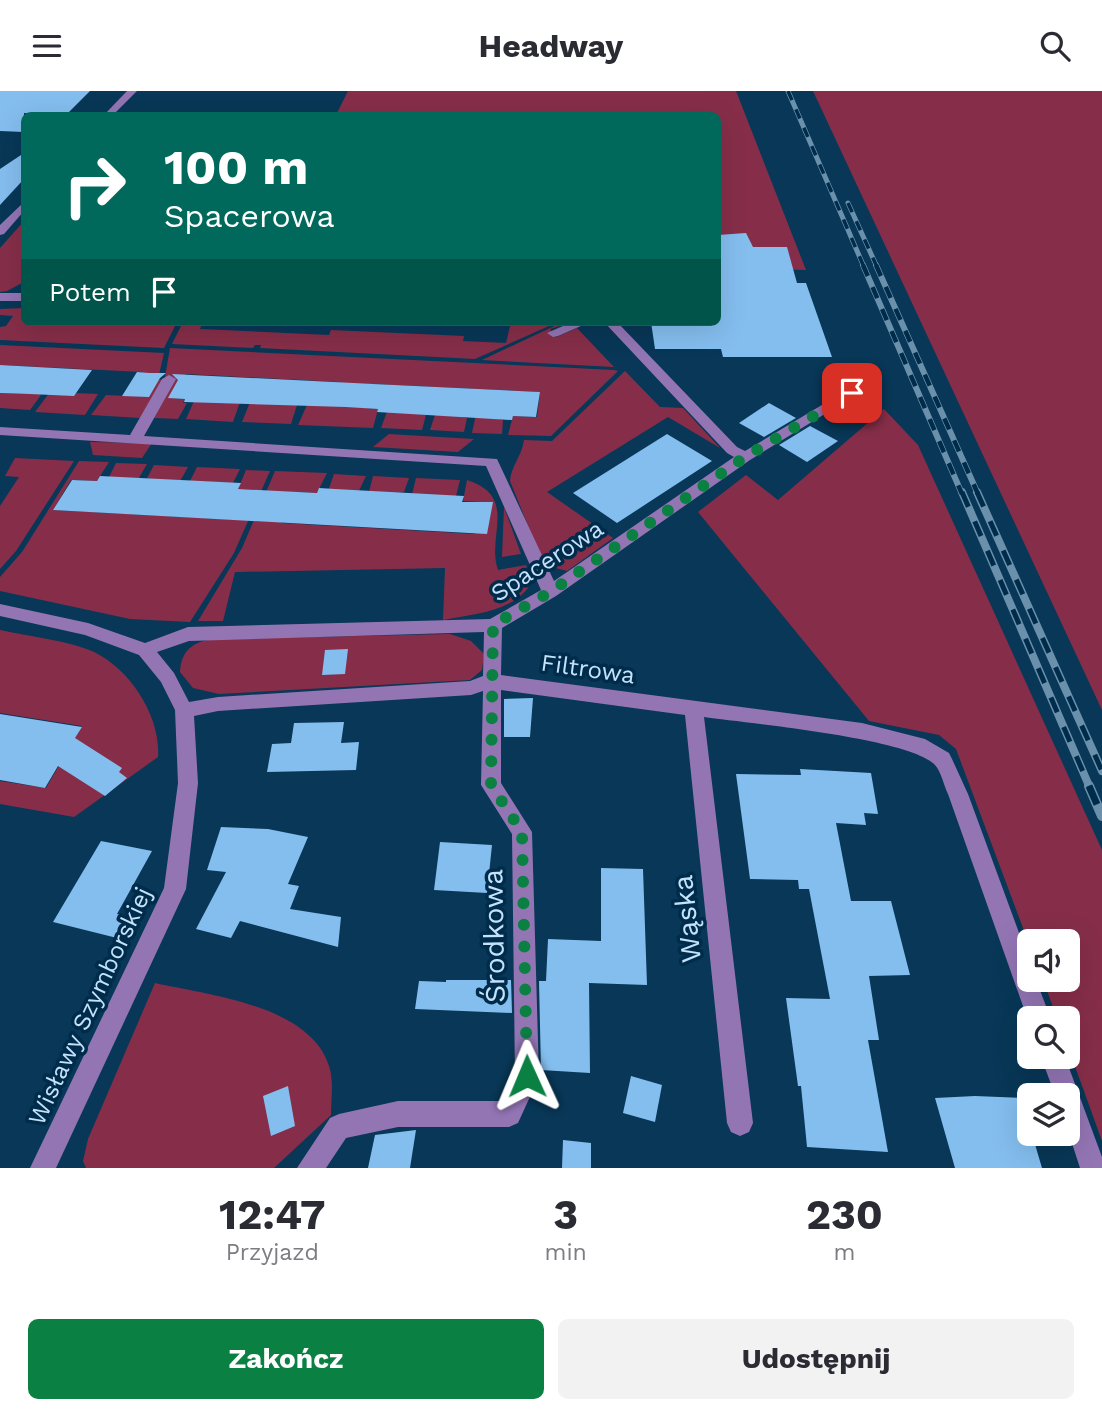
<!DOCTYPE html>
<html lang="pl">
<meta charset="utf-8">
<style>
:root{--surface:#fff;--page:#f2f2f3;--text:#2b2b33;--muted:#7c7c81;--accent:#0b8043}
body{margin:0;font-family:"Work Sans",sans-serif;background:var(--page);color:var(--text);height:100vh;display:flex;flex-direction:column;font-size:26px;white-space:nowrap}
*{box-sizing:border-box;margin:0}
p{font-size:23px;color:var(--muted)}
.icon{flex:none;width:38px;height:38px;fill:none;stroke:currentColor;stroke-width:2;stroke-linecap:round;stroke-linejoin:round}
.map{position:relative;height:1077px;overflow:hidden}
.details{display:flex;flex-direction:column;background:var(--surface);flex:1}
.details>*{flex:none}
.banner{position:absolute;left:21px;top:21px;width:700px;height:214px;border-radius:10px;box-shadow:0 7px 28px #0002;background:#00695c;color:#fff;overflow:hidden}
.buttons{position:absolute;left:1017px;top:838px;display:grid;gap:14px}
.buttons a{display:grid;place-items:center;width:63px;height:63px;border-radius:10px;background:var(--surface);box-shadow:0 7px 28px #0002;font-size:35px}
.pin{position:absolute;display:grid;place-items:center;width:60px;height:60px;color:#fff;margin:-30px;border-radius:14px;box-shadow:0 4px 10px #0006}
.me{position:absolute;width:77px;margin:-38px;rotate:359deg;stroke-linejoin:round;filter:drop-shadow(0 0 5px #0008)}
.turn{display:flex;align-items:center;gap:24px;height:147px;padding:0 28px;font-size:32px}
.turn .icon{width:91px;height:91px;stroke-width:2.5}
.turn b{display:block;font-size:49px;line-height:60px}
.then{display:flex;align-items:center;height:66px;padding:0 28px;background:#0003;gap:14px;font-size:26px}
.eta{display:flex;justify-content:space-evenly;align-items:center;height:119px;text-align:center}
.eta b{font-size:42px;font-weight:700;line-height:49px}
.cta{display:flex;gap:14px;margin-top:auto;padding:14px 28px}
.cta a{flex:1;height:80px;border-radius:10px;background:var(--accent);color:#fff;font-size:28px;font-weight:700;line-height:80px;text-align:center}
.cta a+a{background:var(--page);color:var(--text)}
header{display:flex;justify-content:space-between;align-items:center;height:91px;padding:0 28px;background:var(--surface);font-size:32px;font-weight:700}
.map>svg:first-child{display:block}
.green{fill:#862e49}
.building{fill:#84beef}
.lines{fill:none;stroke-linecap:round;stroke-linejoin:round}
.minor{fill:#9375b4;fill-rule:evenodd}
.rail-far3-casing{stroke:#6a90ac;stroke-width:5}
.rail-far2-casing{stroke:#6a90ac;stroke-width:6}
.rail-far1-casing{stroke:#6a90ac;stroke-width:8}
.rail-casing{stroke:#6a90ac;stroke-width:10}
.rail-far3{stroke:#002c4c;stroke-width:3.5;stroke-dasharray:10;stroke-linecap:butt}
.rail-far2{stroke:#002c4c;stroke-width:4.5;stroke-dasharray:12;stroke-linecap:butt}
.rail-far1{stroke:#002c4c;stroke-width:5;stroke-dasharray:16;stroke-linecap:butt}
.rail{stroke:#002c4c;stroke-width:7;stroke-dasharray:20;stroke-linecap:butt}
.route{stroke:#0b8043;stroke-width:12;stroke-dasharray:0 21.6}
.labels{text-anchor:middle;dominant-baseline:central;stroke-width:7;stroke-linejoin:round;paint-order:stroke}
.street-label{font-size:24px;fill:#c5e2fb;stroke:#002c4c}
.near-street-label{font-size:28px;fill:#c5e2fb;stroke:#002c4c}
</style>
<header><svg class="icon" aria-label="menu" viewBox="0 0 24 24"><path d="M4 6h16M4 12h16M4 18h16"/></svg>Headway<svg class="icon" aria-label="search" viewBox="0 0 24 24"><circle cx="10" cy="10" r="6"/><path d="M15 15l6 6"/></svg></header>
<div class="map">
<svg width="1102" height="1077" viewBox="0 0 1102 1077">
<rect width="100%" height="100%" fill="#083757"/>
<g class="green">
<path d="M348,0h388l70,179 -88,-3v-152h-382z"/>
<path d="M813,0h289v619z"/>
<path d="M24,130v61l-17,9 -7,1v-44z"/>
<path d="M24,217v14h153l-13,26 -164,-8v-13l6,-1 7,-10 -13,-1v-6z"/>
<path d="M183,231h20l-3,7 129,6 2,-5 133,6 -1,5 43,2 5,-21h47l-83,37 -215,-11 1,-3h-6l-2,3 -81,-4z"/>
<path d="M563,231l3,2 -16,5 6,8 21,-9 37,39 -132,-7z"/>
<path d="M0,254l164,8 -6,26 4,1 -22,38 -49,-3 15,-20 21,1 15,-24 -142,-7z"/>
<path d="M170,257l444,22 4,1 -67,65 -43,-1 5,-19 24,1 3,-25 -167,-8 -8,24 13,1 -5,19 -75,-3 9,-20 23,1 9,-24 -153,-8 -14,24 13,1 -2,4h4l-9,16 -24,-1 21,-40 -10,-1z"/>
<path d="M625,280l35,36 23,1 37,40 -52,-31 -121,75 66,46 -46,33 -23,-6 -34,-84c1,-15 12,-25 14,-41l28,1z"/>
<path d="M50,301l48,2 -13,21 -50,-3z"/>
<path d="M0,302l40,1 1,1 -11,15 -30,-2z"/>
<path d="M195,308l45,3 -7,20 -47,-3z"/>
<path d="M250,311l47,3 -6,19 -49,-2z"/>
<path d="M388,318l38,6 -4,15 -41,-2z"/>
<path d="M884,318l34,36 184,405v291l-34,-94v-28l-11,-1 -14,-38h25v-39h-39v3l-73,-195 -17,-14 -70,-14 -171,-209 48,-37 32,25z"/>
<path d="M436,321l31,6 -3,14 -34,-2z"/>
<path d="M476,323l27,6 -1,14 -30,-1z"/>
<path d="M389,343l85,5 -16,13 -85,-5z"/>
<path d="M90,351l62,1 -10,15 -49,-3z"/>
<path d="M15,367l59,3 -58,90 -16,18v-63l19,-29 -14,-1z"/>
<path d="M79,370l30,1 -12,19 -26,-1 -18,30 189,10 13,-30 -17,-1 8,-19 24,1 -36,82 -44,69 -60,-3 -130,-28v-14l22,-25z"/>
<path d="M116,372l31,1 -11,19 -29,-2z"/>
<path d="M154,374l34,2 -10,18 -31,-7z"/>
<path d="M197,376l43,2 -7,14 -43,-2z"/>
<path d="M275,380l52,2 -10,20 -24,-1 -12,31 194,11 6,-32 -18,-1 4,-21c52,17 19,56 31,90l28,-5 4,20c-17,27 -57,29 -87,35l2,-52 -210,4 -12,49h-25l44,-73z"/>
<path d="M334,383l32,2 -9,19 -30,-1z"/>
<path d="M373,385l36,2 -5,14 -36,4z"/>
<path d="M416,387l44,2 -4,16 -45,3z"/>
<path d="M504,416l17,47 -19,3z"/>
<path d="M0,539c27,6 71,11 94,22 37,18 67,65 64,105l-84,60 -74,-13v-23l46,7 36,-62 -82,-13z"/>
<path d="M450,543l21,7 13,13 -2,16 -12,10 -251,14 -26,-6 -13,-16c1,-21 12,-30 33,-33z"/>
<path d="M155,892c53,12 155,22 174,83 5,14 2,34 2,49l-57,53h-188l-3,-7 5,-22z"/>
</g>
<g class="building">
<path d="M0,0h90l-24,24 -42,-2v19l-24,-1z"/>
<path d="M24,62v26l-24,26v-36z"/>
<path d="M746,142l7,14h34l10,36h9l26,74h-109l-2,-8h-66l-4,-27h67v-87z"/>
<path d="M0,274l92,5 -18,26 -44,-2 -30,-1z"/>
<path d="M137,281l12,1h17l-6,5 -11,19 -27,-1z"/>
<path d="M172,283l201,10 167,8 -4,25 -23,-1 -1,4 -135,-8 1,-3 -32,-2 -162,-5 1,-3 -17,-1 10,-18z"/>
<path d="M769,312l27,15 -32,19 -25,-14z"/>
<path d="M810,335l28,15 -31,21 -28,-17z"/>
<path d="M667,343l45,27 -95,62 -44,-30z"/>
<path d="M100,385l141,7 -3,6 79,4 2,-5 16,1 129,7 -2,6h31l-6,32 -434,-24 19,-30 25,1z"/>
<path d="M348,558l-3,25 -23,1 3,-25z"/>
<path d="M533,607l-3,39h-26v-38z"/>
<path d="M0,623l82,13 -7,11 47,30 -3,4 8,6 -22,18 -47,-30 -13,22 -45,-8z"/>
<path d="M344,631l-3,21 18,-1 -3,28 -89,2 5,-28 19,-1 3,-20z"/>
<path d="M800,678l71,4 7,41 -14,-1 2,12 -30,-2 15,78h40l19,74 -41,1 10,64h-11l20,112 -81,-5 -6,-61h-3l-12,-88 44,1 -21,-110h-10l-1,-9 -48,-1 -14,-105 65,1z"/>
<path d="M221,736l47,2 40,8 -20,47 11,2 -9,23 51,8 -3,30 -98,-26 -9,17 -35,-9 30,-57 -19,-2z"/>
<path d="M101,750l51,10 -35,63 13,2 -13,22 -64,-16z"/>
<path d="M440,751l52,3 -5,48 -53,-3z"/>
<path d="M601,777l42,1 4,116 -58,-2 1,90 -49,-3 -2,-89h7l2,-42 53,2z"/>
<path d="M446,889h65l1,33 -97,-4 4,-28 27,1z"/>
<path d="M631,985l31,9 -7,37 -32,-9z"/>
<path d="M288,995l7,40 -24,10 -8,-40z"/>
<path d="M975,1005l46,2 8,36h3l10,34h-87l-20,-70z"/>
<path d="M416,1039l-6,38h-42l7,-33z"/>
<path d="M563,1049l28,3v25h-29z"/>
</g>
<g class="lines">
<g class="minor">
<path d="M127,0h10l-24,24h-9z"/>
<path d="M24,111v9l-20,23 -4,1v-10z"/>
<rect x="0" y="202" width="24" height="8"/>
<path d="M572,231h18l-32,14 -5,1 -6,-4z"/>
<path d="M604,231h13l120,125 8,4 102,-61h10l2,3 -109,67 -194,136 -54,32 -1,47 361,48 63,16 24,14 3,6 16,35 61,166v20h7l15,39h-22v4l-81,-229c-4,-8 -7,-23 -13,-29 -24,-27 -189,-42 -231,-48l49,406 -4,9 -9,4 -9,-4 -4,-9 -42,-408 -184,-25v93l31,49 7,245 -21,46 -9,4h-111l-52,11 -20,30h-29l33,-50 9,-4 59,-13h104l13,-25 -3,-242 -31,-49 2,-94 -12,4 -253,16 -24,5 4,67 -12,106 -130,279h-26l134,-280 14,-105 -3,-73 -14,-28 -22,-27 -54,-20 -85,-19v-12l88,19 57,20 43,-16 302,-8 51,-29 -55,-124 -486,-31v-8l130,8 32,-56 7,-4 7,4 -32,57 353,23 57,122 180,-124 -7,-4zM484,541l-1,44 -13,5 -252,16 -29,5 -15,-29 -17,-21 32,-11z"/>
<path d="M1041,966h24l37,100v11h-22l-12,-37v-36h-13z"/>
</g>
<g class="rail-far3-casing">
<g id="rail-far3">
<path d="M788,0l76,176"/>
<path d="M848,112l29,64"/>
</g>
</g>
<g class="rail-far2-casing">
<g id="rail-far2">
<path d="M863,174l99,229"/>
<path d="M876,174l102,229"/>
</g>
</g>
<g class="rail-far1-casing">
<g id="rail-far1">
<path d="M962,401l128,296"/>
<path d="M977,401l125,279"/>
</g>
</g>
<g class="rail-casing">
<path id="rail" d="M1089,695l13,30"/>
</g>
<use href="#rail-far3" class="rail-far3"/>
<use href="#rail-far2" class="rail-far2"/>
<use href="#rail-far1" class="rail-far1"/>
<use href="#rail" class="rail"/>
</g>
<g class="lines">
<path class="route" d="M527,985l-5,-244 -31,-47 2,-160 57,-33 195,-135 107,-64"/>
</g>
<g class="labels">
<g class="street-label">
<text transform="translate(547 470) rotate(-33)">Spacerowa</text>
<text transform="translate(588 578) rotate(8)">Filtrowa</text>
<text transform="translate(90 915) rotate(-65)">Wisławy Szymborskiej</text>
</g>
<g class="near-street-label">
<text transform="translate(687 828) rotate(-96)">Wąska</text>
<text transform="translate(494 845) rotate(-91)">Środkowa</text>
</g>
</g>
</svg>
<div class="buttons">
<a><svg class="icon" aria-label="sound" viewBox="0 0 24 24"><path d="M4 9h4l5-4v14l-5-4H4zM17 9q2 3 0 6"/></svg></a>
<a><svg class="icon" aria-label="search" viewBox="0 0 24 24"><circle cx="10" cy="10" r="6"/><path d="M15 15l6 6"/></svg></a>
<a><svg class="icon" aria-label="layers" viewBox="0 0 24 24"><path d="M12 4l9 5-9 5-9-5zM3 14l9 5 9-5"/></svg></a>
</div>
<div class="pin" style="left:852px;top:302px;background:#d93025"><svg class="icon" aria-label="arrive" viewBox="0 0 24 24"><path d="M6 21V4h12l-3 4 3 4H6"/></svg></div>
<svg class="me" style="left:527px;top:985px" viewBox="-20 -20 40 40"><path d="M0-17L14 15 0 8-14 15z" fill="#0b8043" stroke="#fff" stroke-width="4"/></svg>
<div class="banner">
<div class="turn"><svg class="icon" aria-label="right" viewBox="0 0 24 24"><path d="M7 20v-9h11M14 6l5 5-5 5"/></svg><div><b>100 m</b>Spacerowa</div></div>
<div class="then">Potem<svg class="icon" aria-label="arrive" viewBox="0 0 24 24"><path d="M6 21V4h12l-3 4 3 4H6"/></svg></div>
</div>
</div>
<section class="details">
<div class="eta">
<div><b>12:47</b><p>Przyjazd</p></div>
<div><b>3</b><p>min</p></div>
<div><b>230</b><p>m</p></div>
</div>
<div class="cta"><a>Zakończ</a><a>Udostępnij</a></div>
</section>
